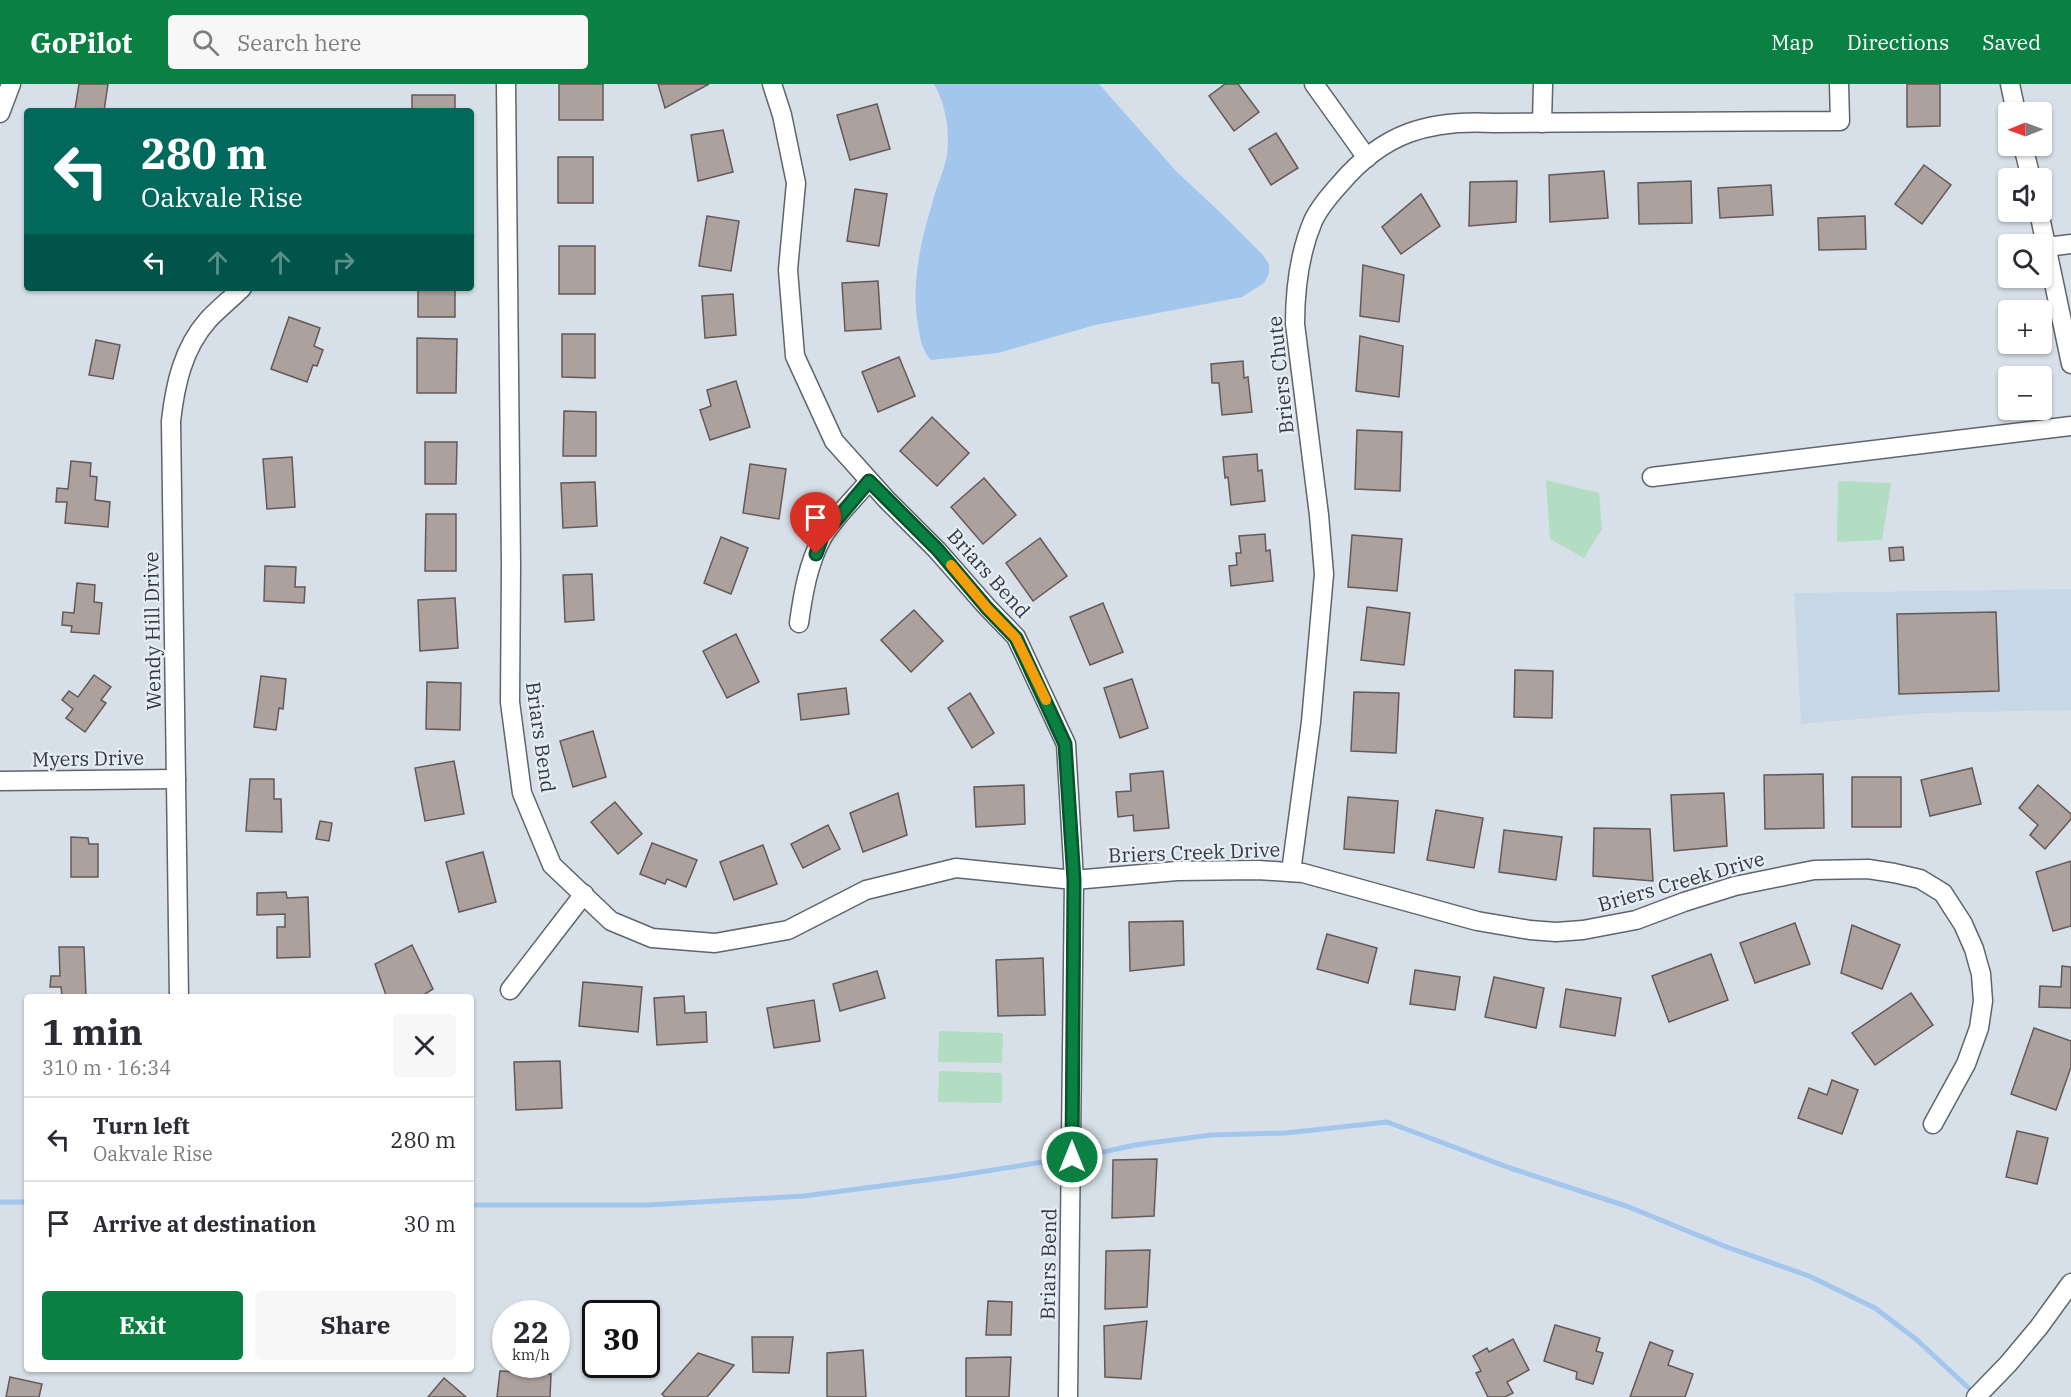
<!DOCTYPE html>
<meta charset="utf-8">
<style>
:root{--surface:#fff;--page:#f7f7f7;--text:#2b2b33;--muted:#7c7c81;--line:#e1e1e2;--accent:#0b8043}
body{margin:0;font-family:"IBM Plex Serif",serif;background:var(--page);color:var(--text);height:100vh;display:flex;flex-direction:column;font-size:22px;white-space:nowrap}
*{box-sizing:border-box;margin:0}
p{font-size:20px;color:var(--muted)}
.icon{flex:none;width:33px;height:33px;fill:none;stroke:currentColor;stroke-width:2;stroke-linecap:round;stroke-linejoin:round}
.map{position:relative;flex:1;overflow:hidden}
.sheet{position:absolute;left:24px;top:910px;width:450px;height:378px;display:flex;flex-direction:column;background:var(--surface);border-radius:6px;box-shadow:0 2px 4px #0004}
.sheet>*{flex:none}
.hud{position:absolute;left:24px;top:24px;width:450px;height:183px;border-radius:6px;box-shadow:0 2px 4px #0004;background:#00695c;color:#fff;overflow:hidden}
.needle{width:39px;rotate:269deg}
.tools{position:absolute;left:1998px;top:18px;display:grid;gap:12px}
.tools a{display:grid;place-items:center;width:54px;height:54px;border-radius:6px;background:var(--surface);box-shadow:0 2px 4px #0004;font-size:30px}
.speed{position:absolute;left:492px;top:1216px;display:flex;gap:12px;font-size:30px;font-weight:700;text-align:center}
.speed>*{display:grid;place-content:center;width:78px;height:78px;border-radius:50%;background:var(--surface);box-shadow:0 2px 4px #0004;line-height:1}
.speed small{font-size:15px;font-weight:400}
.speed .limit{border:3px solid #111;border-radius:9px;background:#fff;color:#111}
.pin{position:absolute;display:grid;place-items:center;width:51px;height:51px;color:#fff;margin:-62px -26px;border-radius:50% 50% 50% 0;rotate:-45deg;box-shadow:0 0 6px #0007}
.pin .icon{rotate:45deg}
.me{position:absolute;width:66px;margin:-33px;rotate:0deg;stroke-linejoin:round;filter:drop-shadow(0 0 4px #0008)}
.turn{display:flex;align-items:center;gap:21px;height:126px;padding:0 18px;font-size:27px}
.turn .icon{width:78px;height:78px;stroke-width:2.5}
.turn b{display:block;font-size:42px;line-height:51px}
.lanes{display:flex;align-items:center;height:57px;padding:0 18px;background:#0003;justify-content:center;gap:30px;direction:ltr}
.lanes .off{opacity:.35}
.round{display:grid;place-items:center;flex:none;width:63px;height:63px;border-radius:6px;background:var(--page)}
.headline{display:flex;align-items:center;justify-content:space-between;height:102px;padding:0 18px}
h1{font-size:36px;font-weight:700;line-height:45px}
.primary-button{display:flex;gap:12px;margin-top:auto;padding:12px 18px}
.primary-button a{flex:1;height:69px;border-radius:6px;background:var(--accent);color:#fff;font-size:24px;font-weight:700;line-height:69px;text-align:center}
.primary-button a+a{background:var(--page);color:var(--text)}
ul{padding:0;list-style:none}
li{display:flex;align-items:center;gap:18px;height:84px;padding:0 18px;border-top:2px solid var(--line)}
li div{flex:1}
li b{display:block;font-size:22px}
li em{font-style:normal}
header{display:flex;align-items:center;gap:36px;box-sizing:border-box;height:84px;padding:0 30px;background:var(--accent);color:#fff}
header strong{font-size:28px}
nav{display:flex;gap:33px;margin-inline-start:auto;font-size:21px}
.search{width:420px;height:54px;background:var(--page);display:flex;align-items:center;gap:15px;box-sizing:border-box;padding:0 21px;border-radius:6px;color:var(--muted);font-size:22px}
.map>svg:first-child{display:block}
.built{fill:#c8d7e5}
.green{fill:#b2ddc2}
.water{fill:#a3c6ed}
.lines{fill:none;stroke-linecap:round;stroke-linejoin:round}
.stream{stroke:#a3c6ed;stroke-width:5}
.building{fill:#aca19d;stroke:#645956;stroke-width:1.5}
.minor-casing{stroke:#5e656d;stroke-width:21}
.minor{stroke:#fff;stroke-width:18}
.route-casing{stroke:#07532c;stroke-width:15}
.route{stroke:#0b8043;stroke-width:10}
.slow{stroke:#f59e0b;stroke-width:10}
.labels{text-anchor:middle;dominant-baseline:central;stroke-width:4.5;stroke-linejoin:round;paint-order:stroke}
.street-label{font-size:20px;fill:#363a3d;stroke:#e5edf6}
</style>
<header>
<strong>GoPilot</strong>
<div class="search"><svg class="icon" aria-label="search" viewBox="0 0 24 24"><circle cx="10" cy="10" r="6"/><path d="M15 15l6 6"/></svg>Search here</div>
<nav><a>Map</a><a>Directions</a><a>Saved</a></nav>
</header>
<div class="map">
<svg width="2071" height="1313" viewBox="0 0 2071 1313">
<rect width="100%" height="100%" fill="#d7e0e8"/>
<path class="built" d="M2071,505v121l-144,3 -126,11 -7,-131z"/>
<g class="green">
<path d="M1546,396l53,13 3,36 -18,29 -34,-19z"/>
<path d="M1838,397l53,2 -9,57 -45,2z"/>
<path d="M939,947l64,2 -1,30 -64,-1z"/>
<path d="M939,987l63,2v30l-64,-1z"/>
</g>
<path class="water" d="M934,0h165l77,87 50,47 36,36 7,10v10l-5,9 -22,14 -147,28 -97,28 -67,7c-9,-9 -11,-22 -13,-34 -7,-42 2,-82 14,-122 4,-17 12,-32 15,-49 3,-24 -1,-50 -13,-71z"/>
<g class="lines">
<g class="stream">
<path d="M0,1118h27"/>
<path d="M471,1121h177l156,-9 145,-19 150,-24 36,-8 76,-10 75,-2 101,-11 123,46 119,39 95,39 85,30 66,32 42,32 58,54"/>
</g>
</g>
<g class="building">
<path d="M79,0h29l-4,27 -29,-2z"/>
<rect x="559" y="0" width="44" height="36"/>
<path d="M658,0h51l-44,24z"/>
<path d="M1225,0h13l21,28 -25,19 -25,-35z"/>
<path d="M1907,0h33v42l-33,1z"/>
<rect x="412" y="11" width="43" height="16"/>
<path d="M877,20l13,45 -40,11 -13,-45z"/>
<path d="M723,46l10,42 -35,9 -7,-46z"/>
<path d="M1276,49l22,35 -27,17 -22,-36z"/>
<rect x="558" y="73" width="35" height="46"/>
<path d="M1924,81l27,20 -29,39 -27,-20z"/>
<path d="M1604,87l4,47 -58,4 -1,-47z"/>
<path d="M1517,97l-1,41 -47,4 1,-44z"/>
<path d="M1691,97l1,42 -53,1 -1,-41z"/>
<path d="M1771,101l2,30 -53,3 -2,-30z"/>
<path d="M855,105l32,5 -8,52 -32,-5z"/>
<path d="M1421,110l19,32 -39,28 -19,-27z"/>
<path d="M707,132l32,5 -8,50 -32,-5z"/>
<path d="M1865,132l1,33 -47,1 -1,-32z"/>
<rect x="559" y="162" width="36" height="48"/>
<path d="M1363,181l41,10 -5,47 -39,-6z"/>
<path d="M878,197l3,48 -36,2 -3,-48z"/>
<rect x="418" y="204" width="37" height="29"/>
<path d="M733,210l3,41 -31,3 -3,-42z"/>
<path d="M289,233l31,11 -6,18 9,4 -6,16 -4,-1 -6,17 -36,-13z"/>
<path d="M562,250h33v44l-33,-1z"/>
<path d="M1360,252l43,10 -4,51 -43,-6z"/>
<path d="M417,254l40,1 -1,54h-39z"/>
<path d="M96,256l24,5 -7,34 -24,-4z"/>
<path d="M899,273l16,39 -37,16 -16,-40z"/>
<path d="M1243,277l1,17 4,-1 4,35 -30,3 -3,-32h-7l-1,-19z"/>
<path d="M736,297l14,46 -40,13 -10,-30 11,-4 -4,-16z"/>
<path d="M564,327l32,1v44h-33z"/>
<path d="M932,333l37,36 -32,33 -37,-35z"/>
<path d="M1357,346l45,2 -2,59 -45,-2z"/>
<path d="M425,358h32l-1,42h-31z"/>
<path d="M1257,370l1,17 4,-1 3,31 -34,4 -3,-28 -3,1 -2,-21z"/>
<path d="M292,373l3,50 -28,2 -4,-50z"/>
<path d="M71,377l20,2 -1,13 7,1 -2,23 15,2 -2,25 -43,-4 2,-21h-11l1,-14 11,1z"/>
<path d="M750,380l36,5 -7,50 -36,-6z"/>
<path d="M984,394l32,37 -33,29 -32,-37z"/>
<path d="M595,398l2,44 -34,2 -2,-45z"/>
<path d="M426,430h30v57h-31z"/>
<path d="M1265,450l1,17 4,-1 3,31 -42,5 -2,-20 8,-1 -1,-12h5l-2,-17z"/>
<path d="M1352,451l50,4 -5,52 -49,-4z"/>
<path d="M721,453l27,11 -17,46 -27,-11z"/>
<path d="M1040,454l27,38 -34,25 -27,-38z"/>
<path d="M1903,463l1,13 -14,1 -1,-13z"/>
<path d="M265,482l31,1 -1,20h10l-1,16 -40,-2z"/>
<path d="M592,490l2,46 -29,2 -2,-47z"/>
<path d="M77,499l18,2 -1,17 8,1 -3,31 -28,-2 1,-6 -10,-1 1,-13 11,1z"/>
<path d="M455,514l3,50 -38,3 -2,-51z"/>
<path d="M1103,519l20,49 -33,13 -20,-48z"/>
<path d="M1367,523l43,6 -6,52 -43,-5z"/>
<path d="M914,526l29,31 -32,31 -30,-32z"/>
<path d="M1996,528l3,79 -100,3 -2,-80z"/>
<path d="M736,550l23,48 -32,16 -24,-47z"/>
<path d="M1515,586l38,1 -1,47 -38,-1z"/>
<path d="M94,591l17,12 -10,13 5,3 -21,29 -19,-14 7,-9 -11,-9 7,-9 9,6z"/>
<path d="M261,592l25,3 -3,30 -4,-1 -3,22 -22,-3z"/>
<path d="M1132,595l16,49 -28,10 -16,-50z"/>
<path d="M427,598l34,1 -1,47 -34,-1z"/>
<path d="M846,604l3,26 -48,6 -3,-26z"/>
<path d="M1354,608l45,1 -3,60 -45,-2z"/>
<path d="M970,609l24,40 -22,15 -24,-40z"/>
<path d="M593,647l13,46 -33,10 -13,-46z"/>
<path d="M454,677l10,53 -39,7 -10,-53z"/>
<path d="M1972,684l9,36 -51,12 -9,-36z"/>
<path d="M1163,687l6,57 -35,3 -1,-16 -15,2 -2,-25 15,-1 -1,-17z"/>
<path d="M1823,690l1,54 -59,1 -1,-54z"/>
<rect x="1852" y="693" width="49" height="50"/>
<path d="M250,695h24v20h7l1,33 -36,-1z"/>
<path d="M1024,701l1,39 -49,3 -2,-40z"/>
<path d="M2038,701l33,29v5l-26,30 -15,-14 8,-10 -19,-17z"/>
<path d="M898,709l9,42 -44,17 -13,-39z"/>
<path d="M1724,709l3,53 -53,5 -3,-56z"/>
<path d="M1348,713l50,4 -4,52 -50,-4z"/>
<path d="M615,718l27,32 -24,20 -27,-32z"/>
<path d="M1436,726l47,8 -9,50 -47,-8z"/>
<path d="M320,737l12,2 -3,18 -13,-2z"/>
<path d="M828,741l12,24 -37,19 -12,-24z"/>
<path d="M1594,744l56,1 3,52 -60,-5z"/>
<path d="M1504,746l58,7 -6,43 -57,-8z"/>
<path d="M71,753l17,1 1,6h9v33h-27z"/>
<path d="M652,759l45,17 -11,27 -19,-8 -2,5 -25,-10z"/>
<path d="M763,761l14,39 -43,16 -14,-38z"/>
<path d="M483,768l13,50 -37,10 -13,-50z"/>
<path d="M2071,777v65l-18,5 -17,-59z"/>
<path d="M286,808l1,6 21,-1 2,60 -33,1v-31h8v-13l-28,1v-22z"/>
<path d="M1183,837l1,44 -54,6 -1,-49z"/>
<path d="M1795,839l15,41 -55,19 -15,-40z"/>
<path d="M1852,841l48,20 -18,44 -41,-16z"/>
<path d="M1327,850l50,14 -9,35 -51,-14z"/>
<path d="M412,861l21,44 -14,9h-32l-12,-34z"/>
<path d="M59,863h25l2,49h-24l-1,-9h-11l1,-11h9z"/>
<path d="M1711,870l17,46 -59,22 -17,-46z"/>
<path d="M1043,874l2,57 -47,1 -2,-56z"/>
<path d="M2062,882l9,1v41l-32,-1 1,-21 21,1z"/>
<path d="M1415,886l45,7 -5,33 -45,-6z"/>
<path d="M877,887l8,27 -45,13 -7,-27z"/>
<path d="M1494,893l50,11 -8,40 -51,-11z"/>
<path d="M583,898l59,5 -4,45 -59,-6z"/>
<path d="M1566,905l55,9 -6,38 -55,-9z"/>
<path d="M1911,909l22,32 -58,40 -23,-32z"/>
<path d="M684,912l1,17 21,-1 1,30 -50,3 -3,-47z"/>
<path d="M814,916l6,41 -46,7 -7,-40z"/>
<path d="M2034,944l37,13v26l-15,43 -45,-16z"/>
<path d="M560,977l2,47 -46,2 -2,-48z"/>
<path d="M1832,996l26,10 -16,44 -44,-16 11,-30 18,7z"/>
<path d="M2017,1047l31,7 -11,46 -31,-7z"/>
<path d="M1157,1075l-3,57 -42,2 1,-58z"/>
<path d="M1150,1166l-3,57 -42,2 1,-58z"/>
<path d="M988,1217l24,1 -1,33h-25z"/>
<path d="M1147,1237l-6,58 -36,-2 -1,-51z"/>
<path d="M1555,1241l45,13 -4,13 7,2 -10,31 -17,-5 1,-7 -33,-11z"/>
<path d="M752,1253h41l-4,36 -36,-1z"/>
<path d="M1513,1255l16,31 -22,12 6,11 -8,4h-17l-12,-24 5,-2 -8,-15 14,-8 2,4z"/>
<path d="M1650,1258l23,9 -5,14 25,9 -8,23h-55z"/>
<path d="M863,1266l3,47h-39v-44z"/>
<path d="M698,1269l36,12 -27,32h-42l-3,-3z"/>
<path d="M1011,1273l-2,40h-43v-39z"/>
<path d="M500,1287l51,3 -1,23h-53z"/>
<path d="M10,1293l32,7 -3,13h-33z"/>
<path d="M444,1294l22,19h-38z"/>
</g>
<g class="lines">
<g class="minor-casing">
<g id="minor">
<path d="M506,0l5,482 -1,136 12,91 30,72 59,56 41,17 63,5 73,-13 78,-40 90,-22 118,12 103,-9 81,-1 45,3 174,48 53,9 26,2 27,-2 53,-10 48,-18 51,-16 79,-16 54,-1 26,4 26,6 23,14 20,31 11,25 7,25 2,27 -4,27 -13,36 -33,60"/>
<path d="M772,0l10,31 14,68 -8,87 7,86 39,85 52,58 51,51 50,57 29,30 50,107 8,136 -6,517"/>
<path d="M1314,0l53,74"/>
<path d="M2010,0l6,28"/>
<path d="M0,29l11,-29"/>
<path d="M1542,39l1,-39"/>
<path d="M2023,62l8,32"/>
<path d="M2039,128l32,152"/>
<path d="M2047,163l24,-3"/>
<path d="M1652,393l419,-51"/>
<path d="M799,539c4,-29 9,-59 23,-85 9,-17 34,-41 47,-57"/>
<path d="M0,697l176,-2"/>
<path d="M1291,788l20,-150 13,-148 -5,-59 -24,-191c0,-35 4,-70 18,-103 6,-13 17,-26 27,-37 43,-51 89,-65 155,-61l345,-2 -1,-37"/>
<path d="M510,906l74,-96"/>
<path d="M179,914l-8,-577c4,-36 12,-73 37,-101 10,-11 23,-21 34,-32"/>
<path d="M1976,1313l32,-33 31,-37 32,-44"/>
</g>
</g>
<use href="#minor" class="minor"/>
</g>
<g class="lines">
<g class="route-casing">
<path id="route" d="M816,470l6,-17 47,-56 69,69 49,58 29,30 49,106 9,136 -2,277"/>
</g>
<use href="#route" class="route"/>
<path class="slow" d="M951,481l36,43 29,30 30,62"/>
</g>
<g class="labels">
<g class="street-label">
<text transform="translate(1280 291) rotate(-96)">Briers Chute</text>
<text transform="translate(989 489) rotate(48)">Briars Bend</text>
<text transform="translate(152 547) rotate(-91)">Wendy Hill Drive</text>
<text transform="translate(541 653) rotate(82)">Briars Bend</text>
<text transform="translate(88 674) rotate(-1)">Myers Drive</text>
<text transform="translate(1194 768) rotate(-2)">Briers Creek Drive</text>
<text transform="translate(1681 797) rotate(-16)">Briers Creek Drive</text>
<text transform="translate(1048 1180) rotate(-89)">Briars Bend</text>
</g>
</g>
</svg>
<div class="tools">
<a><svg class="needle" viewBox="-14 -14 28 28"><path d="M0-13l5 13h-10z" fill="#e53935"/><path d="M0 13l5-13h-10z" fill="#7c7c81"/></svg></a>
<a><svg class="icon" aria-label="sound" viewBox="0 0 24 24"><path d="M4 9h4l5-4v14l-5-4H4zM17 9q2 3 0 6"/></svg></a>
<a><svg class="icon" aria-label="search" viewBox="0 0 24 24"><circle cx="10" cy="10" r="6"/><path d="M15 15l6 6"/></svg></a>
<a>+</a>
<a>−</a>
</div>
<div class="speed"><div>22<small>km/h</small></div><div class="limit">30</div></div>
<div class="pin" style="left:816px;top:470px;background:#d93025"><svg class="icon" aria-label="arrive" viewBox="0 0 24 24"><path d="M6 21V4h12l-3 4 3 4H6"/></svg></div>
<svg class="me" style="left:1072px;top:1073px" viewBox="-20 -20 40 40"><circle r="17" fill="#0b8043" stroke="#fff" stroke-width="3"/><path d="M0-11L8 9 0 5-8 9z" fill="#fff"/></svg>
<div class="hud">
<div class="turn"><svg class="icon" aria-label="left" viewBox="0 0 24 24"><path d="M17 20v-9H6M10 6l-5 5 5 5"/></svg><div><b>280 m</b>Oakvale Rise</div></div>
<div class="lanes"><svg class="icon" aria-label="left" viewBox="0 0 24 24"><path d="M17 20v-9H6M10 6l-5 5 5 5"/></svg><svg class="icon off" aria-label="ahead" viewBox="0 0 24 24"><path d="M12 20V5M6 11l6-6 6 6"/></svg><svg class="icon off" aria-label="ahead" viewBox="0 0 24 24"><path d="M12 20V5M6 11l6-6 6 6"/></svg><svg class="icon off" aria-label="right" viewBox="0 0 24 24"><path d="M7 20v-9h11M14 6l5 5-5 5"/></svg></div>
</div>
<section class="sheet">
<div class="headline"><div><h1>1 min</h1><p>310 m · 16:34</p></div><a class="round"><svg class="icon" aria-label="close" viewBox="0 0 24 24"><path d="M6 6l12 12M18 6L6 18"/></svg></a></div>
<ul>
<li><svg class="icon" aria-label="left" viewBox="0 0 24 24"><path d="M17 20v-9H6M10 6l-5 5 5 5"/></svg><div><b>Turn left</b><p>Oakvale Rise</p></div><em>280 m</em></li>
<li><svg class="icon" aria-label="arrive" viewBox="0 0 24 24"><path d="M6 21V4h12l-3 4 3 4H6"/></svg><div><b>Arrive at destination</b></div><em>30 m</em></li>
</ul>
<div class="primary-button"><a>Exit</a><a>Share</a></div>
</section>
</div>
